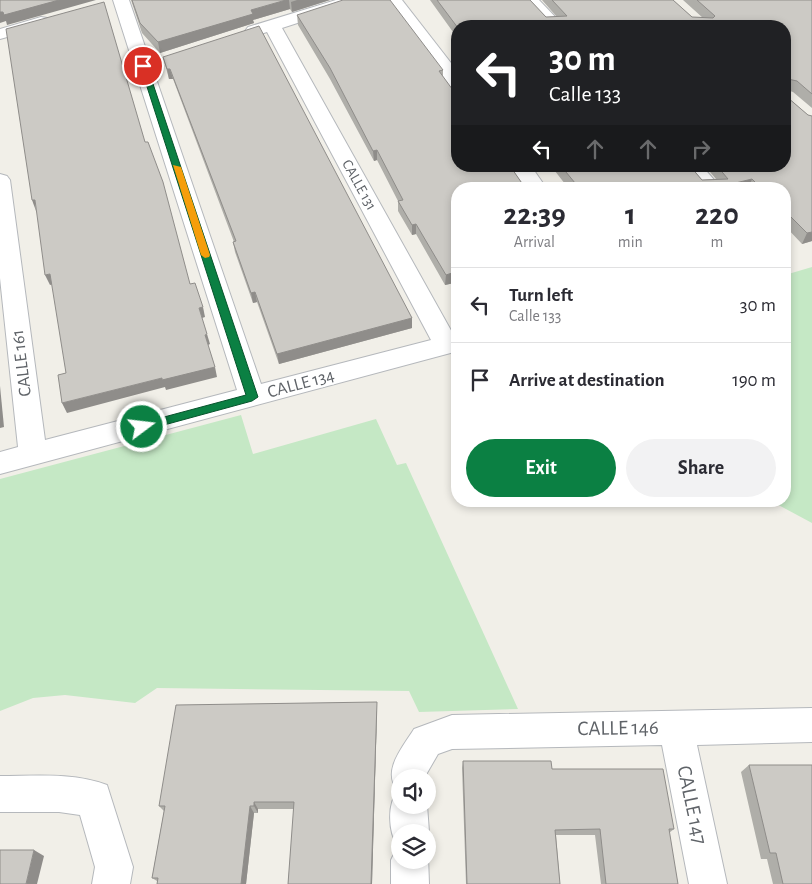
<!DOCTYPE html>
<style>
:root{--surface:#fff;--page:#f2f2f3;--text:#2b2b33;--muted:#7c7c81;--line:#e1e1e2;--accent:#0b8043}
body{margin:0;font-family:"Alegreya Sans",sans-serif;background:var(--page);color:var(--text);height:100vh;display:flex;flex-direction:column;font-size:19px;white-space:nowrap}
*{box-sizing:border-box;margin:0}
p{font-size:16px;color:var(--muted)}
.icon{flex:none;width:28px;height:28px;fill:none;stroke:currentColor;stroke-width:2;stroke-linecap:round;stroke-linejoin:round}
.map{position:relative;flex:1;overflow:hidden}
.side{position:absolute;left:451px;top:182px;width:340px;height:325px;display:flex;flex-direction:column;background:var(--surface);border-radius:20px;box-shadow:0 2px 8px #0003}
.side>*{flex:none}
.guide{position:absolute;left:451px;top:20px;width:340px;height:152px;border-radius:20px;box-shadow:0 2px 8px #0003;background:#202124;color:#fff;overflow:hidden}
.buttons{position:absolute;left:391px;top:769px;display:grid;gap:10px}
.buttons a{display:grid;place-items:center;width:45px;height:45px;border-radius:50%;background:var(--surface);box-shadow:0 2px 8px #0003;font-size:25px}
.pin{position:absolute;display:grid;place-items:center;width:42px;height:42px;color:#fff;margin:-21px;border:2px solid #fff;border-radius:50%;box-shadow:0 1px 5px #0007}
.me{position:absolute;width:55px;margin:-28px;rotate:75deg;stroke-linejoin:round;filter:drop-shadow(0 0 4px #0008)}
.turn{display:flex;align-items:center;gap:18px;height:105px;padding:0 15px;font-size:22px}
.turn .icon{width:65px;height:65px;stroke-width:2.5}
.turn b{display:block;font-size:35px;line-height:42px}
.lanes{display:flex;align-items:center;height:48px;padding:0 15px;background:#0003;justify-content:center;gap:25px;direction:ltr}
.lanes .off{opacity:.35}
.eta{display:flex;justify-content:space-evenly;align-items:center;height:85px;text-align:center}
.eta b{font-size:30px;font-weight:700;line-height:35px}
.button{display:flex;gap:10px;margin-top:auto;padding:10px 15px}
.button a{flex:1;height:58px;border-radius:30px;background:var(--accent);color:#fff;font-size:20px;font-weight:700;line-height:58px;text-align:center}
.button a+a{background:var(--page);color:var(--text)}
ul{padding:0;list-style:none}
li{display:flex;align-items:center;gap:15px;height:75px;padding:0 15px;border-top:1px solid var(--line)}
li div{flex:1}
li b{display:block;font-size:19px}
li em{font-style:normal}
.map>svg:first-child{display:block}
.green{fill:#c5e8c5}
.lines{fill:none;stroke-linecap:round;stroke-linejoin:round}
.street-casing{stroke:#b5b8bc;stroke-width:2}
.street{fill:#fff;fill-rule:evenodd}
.wall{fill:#afaea9}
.shaded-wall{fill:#8f8d8a}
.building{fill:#cccac5;stroke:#8f8d8a}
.route{fill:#0b8043;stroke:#07532c}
.slow{fill:#f59e0b}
.labels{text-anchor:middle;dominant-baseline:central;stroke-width:4;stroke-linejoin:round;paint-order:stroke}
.far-street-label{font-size:15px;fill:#5f6368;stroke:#fff}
.street-label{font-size:18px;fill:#5f6368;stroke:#fff}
.near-street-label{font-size:21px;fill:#5f6368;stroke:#fff}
</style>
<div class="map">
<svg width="812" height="884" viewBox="0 0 812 884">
<rect width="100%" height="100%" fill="#f1efe8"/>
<g class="green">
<path d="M812,267v256l-41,-22h14v-226z"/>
<path d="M241,415l12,39 123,-35 21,46 9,-2 112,246 -99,3 -10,-21 -252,-3 -22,15 -70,-8 -32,3 -33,13v-232z"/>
</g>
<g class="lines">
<g class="street-casing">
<g id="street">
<path d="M113,0h16l132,384 170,-44 -164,-308 -13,4 -6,-1 -3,-4 3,-4 88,-27h25l-2,3 -77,25 171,306 5,-1v18l-458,123v-22l18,-5 -18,-169v-104l7,2 3,4 35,260 192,-50z"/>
<path d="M385,0h17l56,72v18l-7,-1z"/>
<path d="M522,0h17l25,26h-18z"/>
<path d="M41,17l6,1 2,4 -2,4 -47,13v-10z"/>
<path d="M510,166h21l16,23h-21z"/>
<path d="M680,166h22l20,23h-22z"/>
<path d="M812,708v34l-115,3 30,139h-38l-27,-139 -210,4 -14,5 -11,19v5h-27v27h27l2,27 -1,3v-3h-28v28h28v-4l1,28h-38v-24l7,-14c-10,-13 -11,-43 0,-55 -17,-20 5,-44 16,-62l38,-14z"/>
<path d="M0,776c35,0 74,-4 107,9l26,82 -3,17h-38l3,-17 -15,-52 -21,-3h-59z"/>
</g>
</g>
<use href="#street" class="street"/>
</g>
<g class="wall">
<path d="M131,0h199l-38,12 -2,-3 -37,11 1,3 -94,30 -18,-20z"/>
<path d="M430,0h100l16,17h11l-15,-17h131l19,17 11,1 -20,-18h129v108l-19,-16 -6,-2v7l21,18 4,1v125l-10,3 -17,-18v-37h-216l-18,-23h139l12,14 14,-1 -11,-13h80l-327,-140v13z"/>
<path d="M297,15l146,55v6l15,113v100l-4,-6 -9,2 -29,-51 -4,1 -14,-24v-10l-21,-41 -3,1 -44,-82 -32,-54z"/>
<path d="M163,57l249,261v10l-133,36 -22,-62 -4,1 -18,-51 -2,-10h1l-61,-163h-4z"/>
<path d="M377,711l-5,173h-84l6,-75h-36v4h-4l-8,71h-89v-3l-5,-3 12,-67 -5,-5z"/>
<path d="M463,761l89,8 122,60 -5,4 9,51h-77l-6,-49h-39l4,49h-94l-4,-116z"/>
<path d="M749,765l63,119h-39l-6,-25h-6l-20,-87z"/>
</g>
<g class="shaded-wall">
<path d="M59,0h37l-89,25 -1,-4 -6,2v-11z"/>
<path d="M286,0h3l1,9 -37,11 1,3 -94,30 -2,-11 93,-32z"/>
<path d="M297,0h33l-38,12 -1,-10z"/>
<path d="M167,69h3l3,10h-4z"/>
<path d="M377,150v10l-3,1 -1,-10z"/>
<path d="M752,179l-4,10h-38z"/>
<path d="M32,200h3l1,11z"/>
<path d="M416,224v10l-4,1v-10z"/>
<path d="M812,232v9l-10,3 5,-11z"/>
<path d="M455,272l-1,11 -9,2 1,-10z"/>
<path d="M50,274l4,10 -4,1 -5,-10z"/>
<path d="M255,292l2,10 -4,1 -2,-10z"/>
<path d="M203,307l2,10 -3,1 -3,-10z"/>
<path d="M412,318v10l-133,36 -2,-10z"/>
<path d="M207,334l3,10 -2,1 -3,-10z"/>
<path d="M215,367l2,10 -51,13 -1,-3 -98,26 -5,-10 100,-25z"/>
<path d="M0,386l4,41 -4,1z"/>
<path d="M377,702v9l-5,173h-1z"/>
<path d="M254,802l4,7v4l-4,-7z"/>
<path d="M250,806l4,7 -8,71h-5z"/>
<path d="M34,850l10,6 -7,28h-11z"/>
</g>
<g class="building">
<path d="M0,0h59l-55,15 -1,-3h-3z"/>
<path d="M132,0h154l-35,10 2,4 -95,28 -18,-19z"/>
<path d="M343,0h47l53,70 -4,1 19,26v69h52l16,23h-68v88l-3,-5 -9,3 -30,-51 -4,1 -14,-24 5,-1 -26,-50 -4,1 -43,-83 -33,-53z"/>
<path d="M437,0h93l16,17 21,-1 -15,-16h121l19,17 21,1 2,-2 -18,-16h115v94l-15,-13 -9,-2 -1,18 21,18 4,1v116l-5,1 -22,-22v-22h-23l-10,-10 -41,10h-131l-19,-23h129l12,14 26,-1 -11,-13h68v-140h-327v2z"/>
<path d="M104,2l41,140h3l15,40 27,102 5,-1 8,24 -4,1 8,26 -2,1 10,32 -53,13v-2l-100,25 -4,-28 8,-2 -16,-99 -5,1 -10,-75h-3l-26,-171z"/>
<path d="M259,26l153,292 -135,36 -22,-62 -4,1 -18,-51 3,-1 -66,-172h-3l-4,-12z"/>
<path d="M377,702l-6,182h-83l6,-82h-40v4h-4l-9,78h-84l1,-6h-6l13,-72h-6l17,-101z"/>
<path d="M463,761h88l1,8h111l11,60h-5l9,55h-72l-6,-55 -45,1 5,54h-93z"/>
<path d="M749,765h63v119h-29l-7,-31h-6z"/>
<path d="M0,850h34l-8,34h-26z"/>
</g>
<path class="route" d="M140,65l7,1 111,331 -6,4 -110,30 -4,-1v-6l108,-29z"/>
<path class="slow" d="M173,165l8,2 29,88 -1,2 -4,1 -4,-3z"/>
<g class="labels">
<g class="far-street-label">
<text transform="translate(359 185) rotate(61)">CALLE 131</text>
</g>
<g class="street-label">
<text transform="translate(22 363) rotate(-97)">CALLE 161</text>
<text transform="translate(301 384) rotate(-15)">CALLE 134</text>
</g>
<g class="near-street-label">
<text transform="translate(618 728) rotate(-1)">CALLE 146</text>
<text transform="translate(692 805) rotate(78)">CALLE 147</text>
</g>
</g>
</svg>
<div class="buttons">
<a><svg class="icon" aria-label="sound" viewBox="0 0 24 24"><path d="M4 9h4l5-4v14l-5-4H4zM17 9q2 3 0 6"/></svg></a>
<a><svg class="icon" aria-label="layers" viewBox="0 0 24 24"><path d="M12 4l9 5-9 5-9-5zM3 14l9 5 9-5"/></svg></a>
</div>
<div class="pin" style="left:143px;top:66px;background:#d93025"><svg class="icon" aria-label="arrive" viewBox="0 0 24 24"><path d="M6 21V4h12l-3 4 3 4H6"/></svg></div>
<svg class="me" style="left:142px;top:427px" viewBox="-20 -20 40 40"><circle r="17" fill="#0b8043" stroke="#fff" stroke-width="3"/><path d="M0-11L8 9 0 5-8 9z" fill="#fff"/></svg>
<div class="guide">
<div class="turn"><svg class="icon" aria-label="left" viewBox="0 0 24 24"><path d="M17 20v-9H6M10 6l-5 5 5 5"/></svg><div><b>30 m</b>Calle 133</div></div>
<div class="lanes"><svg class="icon" aria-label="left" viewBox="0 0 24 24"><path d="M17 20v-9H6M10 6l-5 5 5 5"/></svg><svg class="icon off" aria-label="ahead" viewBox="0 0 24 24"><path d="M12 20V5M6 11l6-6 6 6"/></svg><svg class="icon off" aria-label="ahead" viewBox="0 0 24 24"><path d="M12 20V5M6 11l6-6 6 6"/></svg><svg class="icon off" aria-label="right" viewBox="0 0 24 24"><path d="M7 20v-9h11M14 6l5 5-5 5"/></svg></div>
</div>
<section class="side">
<div class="eta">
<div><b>22:39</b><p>Arrival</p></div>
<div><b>1</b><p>min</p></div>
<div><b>220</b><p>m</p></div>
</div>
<ul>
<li><svg class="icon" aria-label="left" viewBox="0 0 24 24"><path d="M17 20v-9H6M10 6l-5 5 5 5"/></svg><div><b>Turn left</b><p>Calle 133</p></div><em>30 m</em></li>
<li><svg class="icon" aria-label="arrive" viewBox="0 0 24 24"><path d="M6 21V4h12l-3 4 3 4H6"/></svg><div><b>Arrive at destination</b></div><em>190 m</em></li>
</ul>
<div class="button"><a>Exit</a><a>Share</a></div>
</section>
</div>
